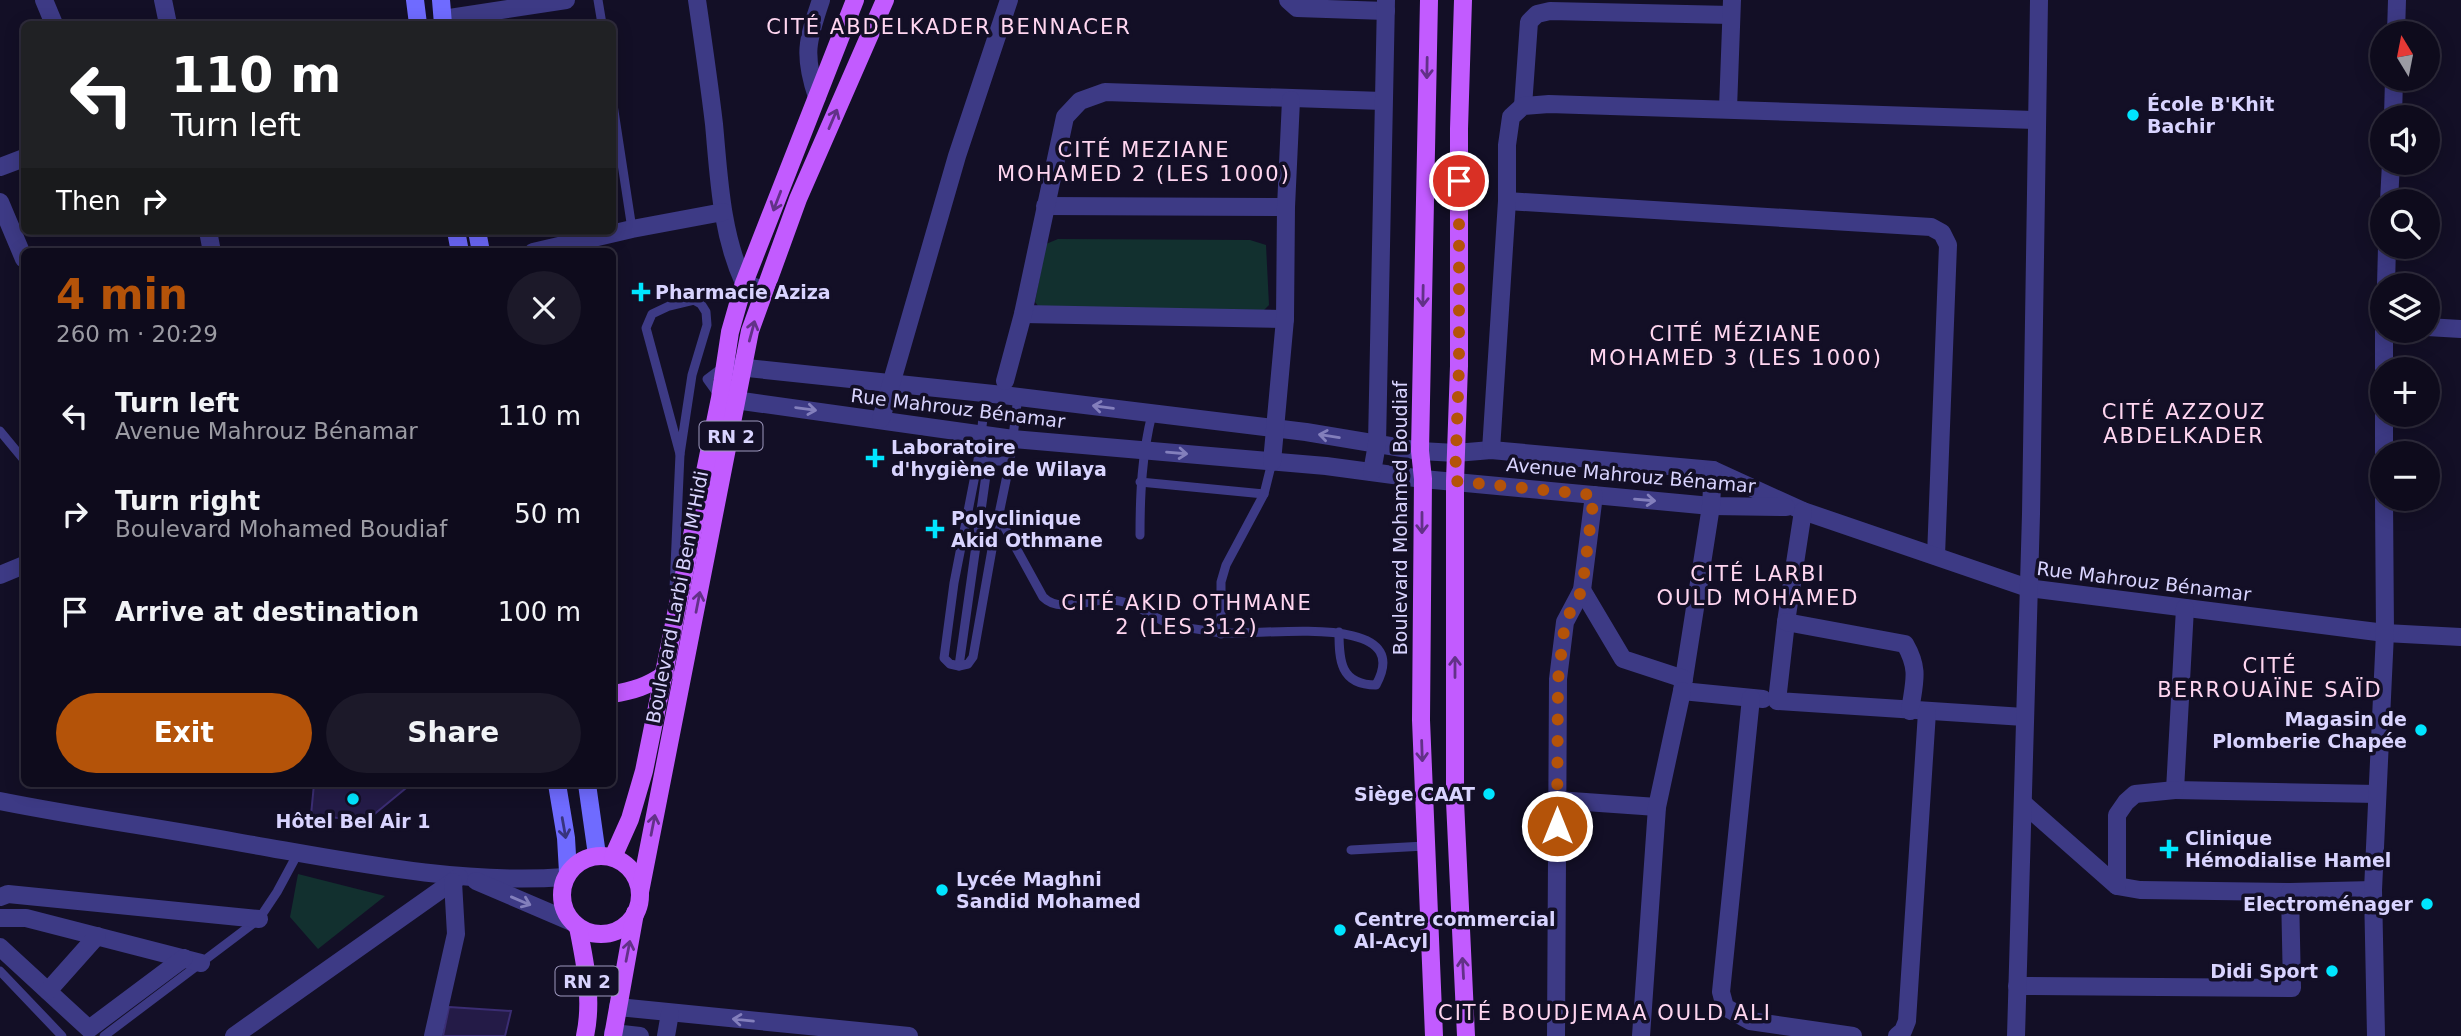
<!DOCTYPE html>
<meta charset="utf-8">
<style>
:root{--surface:#0e0b1c;--page:#1c1929;--text:#f1f3f6;--muted:#9b9ba3;--line:#2e2b3b;--accent:#b45309}
body{margin:0;font-family:"DejaVu Sans",sans-serif;background:var(--page);color:var(--text);height:100vh;display:flex;flex-direction:column;font-size:26px;white-space:nowrap}
*{box-sizing:border-box;margin:0}
p{font-size:23px;color:var(--muted)}
.icon{flex:none;width:38px;height:38px;fill:none;stroke:currentColor;stroke-width:2;stroke-linecap:round;stroke-linejoin:round}
.map{position:relative;flex:1;overflow:hidden}
.drawer{position:absolute;left:21px;top:248px;width:595px;height:539px;display:flex;flex-direction:column;background:var(--surface);border-radius:10px;box-shadow:0 4px 18px #0003,0 0 0 2px var(--line)}
.drawer>*{flex:none}
.guide{position:absolute;left:21px;top:21px;width:595px;height:214px;border-radius:10px;box-shadow:0 4px 18px #0003,0 0 0 2px var(--line);background:#202124;color:#fff;overflow:hidden}
.needle{width:46px;rotate:350deg}
.controls{position:absolute;left:2370px;top:21px;display:grid;gap:14px}
.controls a{display:grid;place-items:center;width:70px;height:70px;border-radius:50%;background:var(--surface);box-shadow:0 4px 18px #0003,0 0 0 2px var(--line);font-size:35px}
.pin{position:absolute;display:grid;place-items:center;width:60px;height:60px;color:#fff;margin:-30px;border:4px solid #fff;border-radius:50%;box-shadow:0 2px 7px #0007}
.me{position:absolute;width:77px;margin:-38px;rotate:0deg;stroke-linejoin:round;filter:drop-shadow(0 0 5px #0008)}
.turn{display:flex;align-items:center;gap:24px;height:147px;padding:0 35px;font-size:32px}
.turn .icon{width:91px;height:91px;stroke-width:2.5}
.turn b{display:block;font-size:49px;line-height:60px}
.then{display:flex;align-items:center;height:66px;padding:0 35px;background:#0003;gap:14px;font-size:26px}
.round{display:grid;place-items:center;flex:none;width:74px;height:74px;border-radius:37px;background:var(--page)}
.summary{display:flex;align-items:center;justify-content:space-between;height:119px;padding:0 35px}
h1{font-size:42px;font-weight:700;line-height:52px;color:var(--accent)}
.cta{display:flex;gap:14px;margin-top:auto;padding:14px 35px}
.cta a{flex:1;height:80px;border-radius:42px;background:var(--accent);color:#fff;font-size:28px;font-weight:700;line-height:80px;text-align:center}
.cta a+a{background:var(--page);color:var(--text)}
ul{padding:0;list-style:none}
li{display:flex;align-items:center;gap:21px;height:98px;padding:0 35px}
li div{flex:1}
li b{display:block;font-size:26px}
li em{font-style:normal}
.map>svg:first-child{display:block}
.green{fill:#12302f}
.building{fill:#241b47;stroke:#3b2d73;stroke-width:2}
.lines{fill:none;stroke-linecap:round;stroke-linejoin:round}
.service{stroke:#3d3a85;stroke-width:9}
.minor{stroke:#3d3a85;stroke-width:18}
.tertiary{stroke:#3d3a85;stroke-width:18}
.secondary{stroke:#6f6bff;stroke-width:18}
.primary{stroke:#c25bff;stroke-width:18}
.oneway{stroke:#623188}
.oneway2{stroke:#837fbc}
.oneway3{stroke:#38347d}
.route{stroke:#b45309;stroke-width:12;stroke-dasharray:0 21.6}
.poi-dot{fill:#00e5ff;stroke:#130f26;stroke-width:2.5}
.labels{text-anchor:middle;dominant-baseline:central;stroke-width:7;stroke-linejoin:round;paint-order:stroke}
.shield{fill:#130f26;stroke:#9e99be;stroke-width:2}
.shield-label{font-size:18px;font-weight:bold;fill:#d9d4ff}
.poi-label{font-size:19px;font-weight:bold;fill:#d9d4ff;stroke:#130f26;text-anchor:start}
.street-label{font-size:19px;fill:#d9d4ff;stroke:#130f26}
.neighbourhood-label{font-size:21px;letter-spacing:2px;fill:#ffd6f0;stroke:#130f26}
</style>
<div class="map">
<svg width="2461" height="1036" viewBox="0 0 2461 1036">
<rect width="100%" height="100%" fill="#130f26"/>
<g class="green">
<path d="M1058,239l192,1 16,5 3,60 -10,10 -216,-3 -8,-10 11,-58z"/>
<path d="M298,874l87,22 -67,53 -28,-32z"/>
</g>
<g class="building">
<path d="M314,784h97l-45,37 -55,-6z"/>
<path d="M449,1007l62,4 -6,25h-62z"/>
</g>
<g class="lines">
<g class="service">
<path d="M598,0l4,24"/>
<path d="M612,98l20,131"/>
<path d="M694,300l7,4 5,8 1,13 -15,50 -12,79 -34,-126 6,-14 17,-8z"/>
<path d="M720,397l-13,-18 16,-12"/>
<path d="M0,431l24,29"/>
<path d="M978,460l10,1 -29,205 -9,-2 -6,-6 10,-75 24,-123 8,-67"/>
<path d="M1010,461l8,-65"/>
<path d="M1140,482l124,12"/>
<path d="M999,517l44,80c17,17 45,2 66,3 22,0 36,12 54,21 16,7 35,8 52,11 34,7 204,-25 161,53 -36,0 -37,-25 -37,-53"/>
<path d="M1140,535c0,-42 2,-81 12,-121"/>
<path d="M674,589l6,-135"/>
<path d="M1221,634v-52l5,-17 38,-71 8,-32"/>
<path d="M959,666l9,-2 5,-7 21,-119 16,-77h-22"/>
<path d="M1351,850l74,-4"/>
<path d="M0,971l62,65"/>
<path d="M104,1036l155,-117 18,-27 21,-39"/>
</g>
<g class="minor">
<path d="M44,0l10,24"/>
<path d="M163,0l5,24"/>
<path d="M697,0c6,41 12,82 17,124 5,54 7,109 30,159l21,8"/>
<path d="M1288,0l9,8 89,3"/>
<path d="M443,19l123,-19"/>
<path d="M817,97c-14,-42 -10,-56 4,-97"/>
<path d="M1523,106l6,-84 8,-8 13,-3 181,4"/>
<path d="M1728,109l4,-109"/>
<path d="M0,167l24,-9"/>
<path d="M1507,201l424,26 11,6 6,12 -12,311"/>
<path d="M0,202l24,57"/>
<path d="M1045,206l241,1"/>
<path d="M208,231l4,21"/>
<path d="M533,252l99,-23 91,-17"/>
<path d="M1023,314l262,5"/>
<path d="M2427,327l34,2"/>
<path d="M728,366l275,29 303,37 114,19 36,2 35,-3 222,20 90,41 225,77 357,45 76,4"/>
<path d="M1005,381l18,-67 42,-197 15,-16 25,-9 278,9"/>
<path d="M721,398l292,41 313,27 97,13 288,27 75,1"/>
<path d="M881,419l76,-263 52,-156"/>
<path d="M1491,450l16,-249v-56l4,-28 12,-11 26,-2 487,16"/>
<path d="M1272,462l13,-143 1,-112 5,-107"/>
<path d="M1713,470l-2,36 -29,185 81,8"/>
<path d="M1372,472l5,-28 9,-444"/>
<path d="M1803,511l-17,111 -9,79 247,16"/>
<path d="M0,575l24,-10"/>
<path d="M1582,590l41,69 61,20"/>
<path d="M2185,608l-10,182 202,4"/>
<path d="M1786,622l119,22c15,26 9,38 5,67"/>
<path d="M1751,698l-30,294 4,15 25,14 103,15"/>
<path d="M1557,800l100,7"/>
<path d="M0,801c80,16 161,27 242,42 105,18 217,42 323,34"/>
<path d="M2023,803l94,83 23,4 150,2 83,-2"/>
<path d="M476,881l98,42"/>
<path d="M2117,886v-71l9,-13 9,-8 40,-4"/>
<path d="M0,897l8,-3 251,25"/>
<path d="M0,918h26l175,45"/>
<path d="M0,947l89,82 95,-71"/>
<path d="M2017,986l275,2 -2,-96"/>
<path d="M48,991l49,-55"/>
<path d="M618,1007l291,29"/>
<path d="M613,1033l27,3"/>
<path d="M234,1036l225,-159"/>
<path d="M433,1036l23,-102 -3,-52"/>
<path d="M666,1036l4,-23"/>
<path d="M1556,1036l2,-357 7,-57 17,-32 12,-95"/>
<path d="M1641,1036l16,-229 25,-116"/>
<path d="M1897,1036l6,-5 4,-10 20,-309"/>
<path d="M2016,1036l15,-522 8,-514"/>
</g>
<g class="tertiary">
<path d="M2396,33l1,-33"/>
<path d="M2393,117l1,-38"/>
<path d="M2389,201l2,-38"/>
<path d="M2386,285l1,-38"/>
<path d="M2384,331v38"/>
<path d="M2384,415v38"/>
<path d="M2376,1036l-3,-146 12,-257 -1,-134"/>
</g>
<g class="secondary">
<path d="M415,0l3,24"/>
<path d="M441,0l2,24"/>
<path d="M456,231l4,21"/>
<path d="M477,231l4,21"/>
<path d="M557,784l9,54 2,34"/>
<path d="M587,784l10,71"/>
</g>
<g class="primary">
<path d="M1429,0l-9,451 3,28 -2,241 13,316"/>
<path d="M1463,0l-4,129v237l-4,115v320l11,235"/>
<path d="M612,694c21,-3 36,-8 53,-20"/>
<circle cx="601" cy="895" r="39"/>
<path d="M613,857l17,-38 14,-48 76,-373 10,-66 14,-49 111,-283"/>
<path d="M640,892l110,-561 48,-132 87,-199"/>
<path d="M578,927c7,35 15,73 7,109"/>
<path d="M613,1036l22,-123"/>
</g>
</g>
<defs><path id="oneway-shaft" d="M-6 0H5M1.5-3L5.5 0L1.5 3" fill="none" stroke-width="1.6" stroke-linecap="round" stroke-linejoin="round" transform="scale(1.75)"/></defs>
<g class="oneway">
<use href="#oneway-shaft" transform="translate(1427 68) rotate(91)"/>
<use href="#oneway-shaft" transform="translate(833 119) rotate(-67)"/>
<use href="#oneway-shaft" transform="translate(777 201) rotate(111)"/>
<use href="#oneway-shaft" transform="translate(1423 296) rotate(91)"/>
<use href="#oneway-shaft" transform="translate(752 331) rotate(-75)"/>
<use href="#oneway-shaft" transform="translate(1422 523) rotate(90)"/>
<use href="#oneway-shaft" transform="translate(698 602) rotate(-79)"/>
<use href="#oneway-shaft" transform="translate(1455 667) rotate(-90)"/>
<use href="#oneway-shaft" transform="translate(1422 751) rotate(88)"/>
<use href="#oneway-shaft" transform="translate(653 825) rotate(-79)"/>
<use href="#oneway-shaft" transform="translate(628 951) rotate(-79)"/>
<use href="#oneway-shaft" transform="translate(1463 968) rotate(-93)"/>
</g>
<g class="oneway2">
<use href="#oneway-shaft" transform="translate(1103 407) rotate(-173)"/>
<use href="#oneway-shaft" transform="translate(806 409) rotate(8)"/>
<use href="#oneway-shaft" transform="translate(1329 436) rotate(-171)"/>
<use href="#oneway-shaft" transform="translate(1177 453) rotate(5)"/>
<use href="#oneway-shaft" transform="translate(1645 500) rotate(5)"/>
<use href="#oneway-shaft" transform="translate(521 901) rotate(23)"/>
<use href="#oneway-shaft" transform="translate(743 1020) rotate(-174)"/>
</g>
<use class="oneway3" href="#oneway-shaft" transform="translate(564 828) rotate(80)"/>
<g class="lines">
<path class="route" d="M1459,181v185l-4,115 139,14 -12,95 -17,32 -7,58 -1,146"/>
</g>
<g class="poi-dot">
<circle cx="2133" cy="115" r="7"/>
<path d="M637.5 281.5h7v7h7v7h-7v7h-7v-7h-7v-7h7z"/>
<path d="M871.5 447.5h7v7h7v7h-7v7h-7v-7h-7v-7h7z"/>
<path d="M931.5 518.5h7v7h7v7h-7v7h-7v-7h-7v-7h7z"/>
<circle cx="2421" cy="730" r="7"/>
<circle cx="1489" cy="794" r="7"/>
<circle cx="353" cy="799" r="7"/>
<path d="M2165.5 838.5h7v7h7v7h-7v7h-7v-7h-7v-7h7z"/>
<circle cx="942" cy="890" r="7"/>
<circle cx="2427" cy="904" r="7"/>
<circle cx="1340" cy="930" r="7"/>
<circle cx="2332" cy="971" r="7"/>
</g>
<g class="labels">
<g class="shield">
<rect x="699.5" y="421.5" width="63" height="29" rx="5"/>
<rect x="555.5" y="966.5" width="63" height="29" rx="5"/>
</g>
<g class="shield-label">
<text x="731" y="436">RN 2</text>
<text x="587" y="981">RN 2</text>
</g>
<g class="poi-label">
<text x="2147" y="104">École B'Khit<tspan x="2147" dy="22">Bachir</tspan></text>
<text x="655" y="292">Pharmacie Aziza</text>
<text x="891" y="447">Laboratoire<tspan x="891" dy="22">d'hygiène de Wilaya</tspan></text>
<text x="951" y="518">Polyclinique<tspan x="951" dy="22">Akid Othmane</tspan></text>
<text x="2407" y="719" text-anchor="end">Magasin de<tspan x="2407" dy="22">Plomberie Chapée</tspan></text>
<text x="1475" y="794" text-anchor="end">Siège CAAT</text>
<text x="353" y="821" text-anchor="middle">Hôtel Bel Air 1</text>
<text x="2185" y="838">Clinique<tspan x="2185" dy="22">Hémodialise Hamel</tspan></text>
<text x="956" y="879">Lycée Maghni<tspan x="956" dy="22">Sandid Mohamed</tspan></text>
<text x="2413" y="904" text-anchor="end">Electroménager</text>
<text x="1354" y="919">Centre commercial<tspan x="1354" dy="22">Al-Acyl</tspan></text>
<text x="2318" y="971" text-anchor="end">Didi Sport</text>
</g>
<g class="street-label">
<text transform="translate(958 408) rotate(7)">Rue Mahrouz Bénamar</text>
<text transform="translate(1631 475) rotate(5)">Avenue Mahrouz Bénamar</text>
<text transform="translate(1400 518) rotate(-90)">Boulevard Mohamed Boudiaf</text>
<text transform="translate(2144 581) rotate(7)">Rue Mahrouz Bénamar</text>
<text transform="translate(677 597) rotate(-79)">Boulevard Larbi Ben M'Hidi</text>
</g>
<g class="neighbourhood-label">
<text x="949" y="27">CITÉ ABDELKADER BENNACER</text>
<text x="1144" y="150">CITÉ MEZIANE<tspan x="1144" dy="24">MOHAMED 2 (LES 1000)</tspan></text>
<text x="1736" y="334">CITÉ MÉZIANE<tspan x="1736" dy="24">MOHAMED 3 (LES 1000)</tspan></text>
<text x="2184" y="412">CITÉ AZZOUZ<tspan x="2184" dy="24">ABDELKADER</tspan></text>
<text x="1758" y="574">CITÉ LARBI<tspan x="1758" dy="24">OULD MOHAMED</tspan></text>
<text x="1187" y="603">CITÉ AKID OTHMANE<tspan x="1187" dy="24">2 (LES 312)</tspan></text>
<text x="2270" y="666">CITÉ<tspan x="2270" dy="24">BERROUAÏNE SAÏD</tspan></text>
<text x="1605" y="1013">CITÉ BOUDJEMAA OULD ALI</text>
</g>
</g>
</svg>
<div class="controls">
<a><svg class="needle" viewBox="-14 -14 28 28"><path d="M0-13l5 13h-10z" fill="#e53935"/><path d="M0 13l5-13h-10z" fill="#9b9ba3"/></svg></a>
<a><svg class="icon" aria-label="sound" viewBox="0 0 24 24"><path d="M4 9h4l5-4v14l-5-4H4zM17 9q2 3 0 6"/></svg></a>
<a><svg class="icon" aria-label="search" viewBox="0 0 24 24"><circle cx="10" cy="10" r="6"/><path d="M15 15l6 6"/></svg></a>
<a><svg class="icon" aria-label="layers" viewBox="0 0 24 24"><path d="M12 4l9 5-9 5-9-5zM3 14l9 5 9-5"/></svg></a>
<a>+</a>
<a>−</a>
</div>
<div class="pin" style="left:1459px;top:181px;background:#d93025"><svg class="icon" aria-label="arrive" viewBox="0 0 24 24"><path d="M6 21V4h12l-3 4 3 4H6"/></svg></div>
<svg class="me" style="left:1557px;top:826px" viewBox="-20 -20 40 40"><circle r="17" fill="#b45309" stroke="#fff" stroke-width="3"/><path d="M0-11L8 9 0 5-8 9z" fill="#fff"/></svg>
<div class="guide">
<div class="turn"><svg class="icon" aria-label="left" viewBox="0 0 24 24"><path d="M17 20v-9H6M10 6l-5 5 5 5"/></svg><div><b>110 m</b>Turn left</div></div>
<div class="then">Then<svg class="icon" aria-label="right" viewBox="0 0 24 24"><path d="M7 20v-9h11M14 6l5 5-5 5"/></svg></div>
</div>
<section class="drawer">
<div class="summary"><div><h1>4 min</h1><p>260 m · 20:29</p></div><a class="round"><svg class="icon" aria-label="close" viewBox="0 0 24 24"><path d="M6 6l12 12M18 6L6 18"/></svg></a></div>
<ul>
<li><svg class="icon" aria-label="left" viewBox="0 0 24 24"><path d="M17 20v-9H6M10 6l-5 5 5 5"/></svg><div><b>Turn left</b><p>Avenue Mahrouz Bénamar</p></div><em>110 m</em></li>
<li><svg class="icon" aria-label="right" viewBox="0 0 24 24"><path d="M7 20v-9h11M14 6l5 5-5 5"/></svg><div><b>Turn right</b><p>Boulevard Mohamed Boudiaf</p></div><em>50 m</em></li>
<li><svg class="icon" aria-label="arrive" viewBox="0 0 24 24"><path d="M6 21V4h12l-3 4 3 4H6"/></svg><div><b>Arrive at destination</b></div><em>100 m</em></li>
</ul>
<div class="cta"><a>Exit</a><a>Share</a></div>
</section>
</div>
